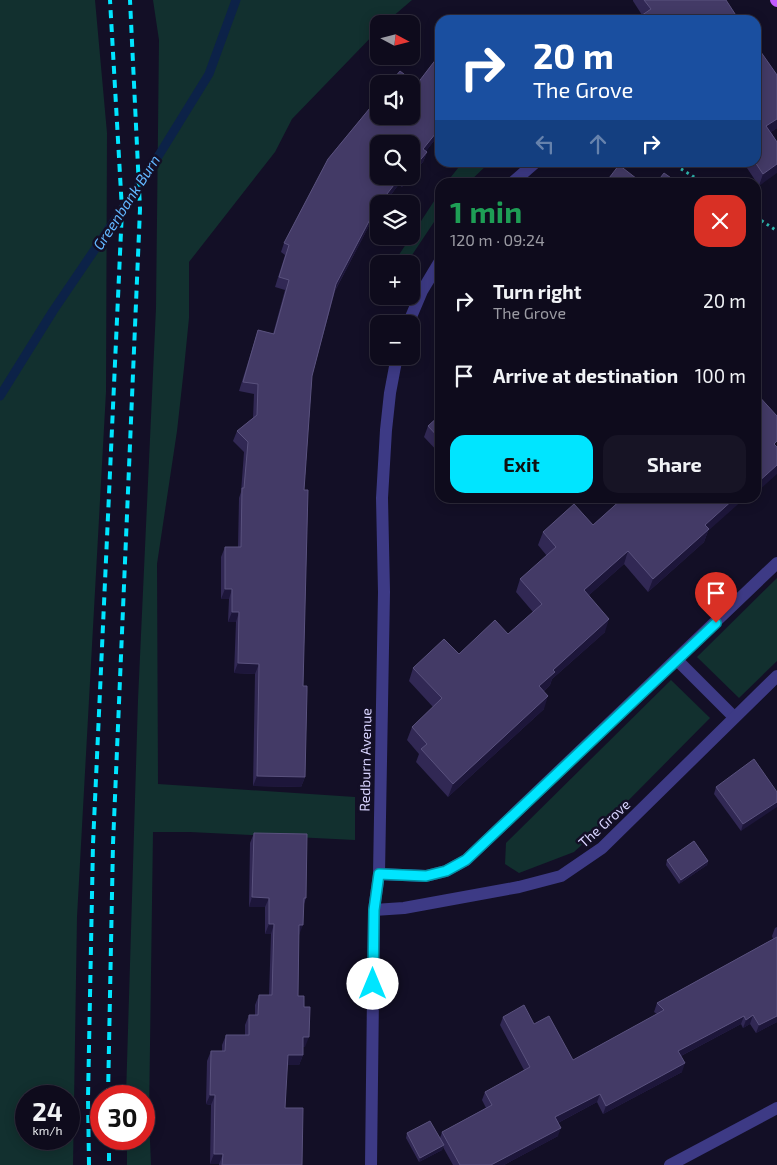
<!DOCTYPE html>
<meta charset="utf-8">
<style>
:root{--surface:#0e0b1c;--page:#171425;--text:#f1f3f6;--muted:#9b9ba3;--line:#2e2b3b;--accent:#00e5ff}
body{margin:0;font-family:"Exo 2",sans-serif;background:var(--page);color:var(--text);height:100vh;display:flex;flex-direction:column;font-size:19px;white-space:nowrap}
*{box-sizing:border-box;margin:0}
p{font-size:16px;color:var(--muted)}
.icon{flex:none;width:28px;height:28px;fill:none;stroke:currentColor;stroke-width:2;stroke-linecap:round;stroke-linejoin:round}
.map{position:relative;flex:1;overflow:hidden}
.details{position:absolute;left:435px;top:178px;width:326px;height:325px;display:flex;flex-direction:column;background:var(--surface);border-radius:15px;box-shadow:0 2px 12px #0003,0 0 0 1px var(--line)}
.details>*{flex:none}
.top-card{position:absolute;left:435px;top:15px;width:326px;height:152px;border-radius:15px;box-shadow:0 2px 12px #0003,0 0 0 1px var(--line);background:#1a4fa0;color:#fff;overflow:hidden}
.needle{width:32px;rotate:97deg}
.controls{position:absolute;left:370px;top:15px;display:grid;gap:10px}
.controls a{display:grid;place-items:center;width:50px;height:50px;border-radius:10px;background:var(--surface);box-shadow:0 2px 12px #0003,0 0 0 1px var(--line);font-size:25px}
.speed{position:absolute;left:15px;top:1085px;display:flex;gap:10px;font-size:25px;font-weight:700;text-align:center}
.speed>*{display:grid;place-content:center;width:65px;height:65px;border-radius:50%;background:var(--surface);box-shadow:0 2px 12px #0003,0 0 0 1px var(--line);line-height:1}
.speed small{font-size:12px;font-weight:400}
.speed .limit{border:8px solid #d22;background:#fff;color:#111}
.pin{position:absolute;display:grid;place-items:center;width:42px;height:42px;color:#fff;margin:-51px -21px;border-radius:50% 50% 50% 0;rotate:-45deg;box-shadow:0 0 5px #0007}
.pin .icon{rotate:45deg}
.me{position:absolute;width:55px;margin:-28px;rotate:0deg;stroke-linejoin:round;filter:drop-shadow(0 0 4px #0008)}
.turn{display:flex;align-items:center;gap:18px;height:105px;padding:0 15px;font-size:22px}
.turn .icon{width:65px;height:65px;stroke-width:2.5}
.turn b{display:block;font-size:35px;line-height:42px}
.lanes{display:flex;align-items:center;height:48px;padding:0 15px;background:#0003;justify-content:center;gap:25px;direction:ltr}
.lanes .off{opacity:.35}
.round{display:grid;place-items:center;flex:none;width:52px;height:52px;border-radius:15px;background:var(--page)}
.head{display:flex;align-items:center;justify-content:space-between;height:85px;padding:0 15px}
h1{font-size:30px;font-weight:700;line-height:38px;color:#1e9e55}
.cta{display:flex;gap:10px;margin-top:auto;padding:10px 15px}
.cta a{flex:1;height:58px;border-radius:15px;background:var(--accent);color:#111;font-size:20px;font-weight:700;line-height:58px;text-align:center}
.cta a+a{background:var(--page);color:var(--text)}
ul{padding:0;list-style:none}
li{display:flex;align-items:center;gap:15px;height:75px;padding:0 15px}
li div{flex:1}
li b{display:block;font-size:19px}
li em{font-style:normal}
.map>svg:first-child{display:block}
.green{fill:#12302f;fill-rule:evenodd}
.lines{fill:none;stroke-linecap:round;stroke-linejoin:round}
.stream{stroke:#0c2248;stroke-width:9}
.path{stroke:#2fb8b0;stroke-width:3;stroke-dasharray:2.5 4;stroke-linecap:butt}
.street{stroke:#3d3a85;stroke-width:12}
.primary{stroke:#c25bff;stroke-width:12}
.rail{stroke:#00e5ff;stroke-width:4;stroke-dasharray:8 6;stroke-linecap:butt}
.wall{fill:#312854;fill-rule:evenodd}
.shaded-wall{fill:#1d163a}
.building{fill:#433a66;stroke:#5a527e}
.route-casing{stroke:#0095a6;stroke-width:12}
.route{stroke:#00e5ff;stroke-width:9}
.labels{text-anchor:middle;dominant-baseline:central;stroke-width:5;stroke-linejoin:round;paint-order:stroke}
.street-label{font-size:14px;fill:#d9d4ff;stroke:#130f26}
.water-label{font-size:15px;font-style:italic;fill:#62b6ff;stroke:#130f26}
</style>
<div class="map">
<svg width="777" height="1165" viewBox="0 0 777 1165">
<rect width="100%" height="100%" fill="#130f26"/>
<g class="green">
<path d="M0,0h95l12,133 -1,259 -29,525 -4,248h-73zM26,1096h43v43h-43z"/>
<path d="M153,0h259l-28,24h-5v5l-87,90 -17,33 -86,110v56l-5,50 -7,63 -20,133 1,220 197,13v43l-165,-8h-37l-4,285 2,48h-24v-26h17v-43h-18l12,-396 18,-392 3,-268z"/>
<path d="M462,163v-1l27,1 -20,19h-22z"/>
<path d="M440,192v21l-34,51h-13z"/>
<path d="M777,578v83l-38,37 -42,-41z"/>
<path d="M671,680l39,38 -99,100 -37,34 -55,21 -14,-9 1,-21z"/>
</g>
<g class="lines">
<path class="stream" d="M0,396l53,-85 106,-156 50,-81 27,-74"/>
<g class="path">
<path d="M670,162l32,20"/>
<path d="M756,217l21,14"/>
</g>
<g class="street">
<path d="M513,182l23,-20"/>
<path d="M408,324l14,-33 18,-30"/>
<path d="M677,660l57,57"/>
<path d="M379,874l47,2 20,-5 20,-11 311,-297"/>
<path d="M374,910l30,-2 115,-21 42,-11 41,-28 175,-172"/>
<path d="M371,1165l3,-255 5,-36 5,-282 -2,-94 4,-68 4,-37 7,-37"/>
<path d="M670,1165l107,-57"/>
</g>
<path class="primary" d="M776,0l1,1"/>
<g class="rail">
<path d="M108,1096l5,-252 27,-635 -10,-209"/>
<path d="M109,1139v26"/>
<path d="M89,1165l-1,-67 5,-254 29,-634 -12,-210"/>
</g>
</g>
<g class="wall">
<path d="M633,0h93l-84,15 -9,-14z"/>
<path d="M756,45l21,83 -6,4 6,10 -18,44 -16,-24h13z"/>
<path d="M440,54v79l-14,18 1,1 -4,10 -21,25 -3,-3 -15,20h-5v6l-6,8 -38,73 -23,85 -8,114h4l-5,196h4v5l-2,86 -4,10 -48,-1 2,-112 -21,-1 2,-51h-8l1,-23h-8v-42l4,-10h13l1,-49 2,-6 3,-40 -11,-11 4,-10 16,-13 1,-24 -15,-3 19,-61 15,4 12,-44 -10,-3 10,-32 -4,-3 3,-9 44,-84 51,-62v19h32v-32h-22l11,-13 17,13zM379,144h32v32h-32z"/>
<path d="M440,415v39l-16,-17 4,-11z"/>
<path d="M593,525l115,6 -4,11 -56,50 -24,-28 -35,31 16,37 -53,47 -2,6 -6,6v18l-96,88 -32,-35 3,-8 -12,-14 5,-13 21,-20 -24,-26 4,-13 46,-14 49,-20 25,-22 -17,-20 4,-13 27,-23 -9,-11 5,-13z"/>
<path d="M716,787l61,5 -36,39 -27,-37z"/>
<path d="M254,833l52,65 -2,6 -5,31 -1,61 6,11 1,40h-2v8l-4,10h-12l-2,43 17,57h-83v-1h-9l1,-59 -5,-1 1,-43 4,-10h11v-6l4,-10h19v-10l4,-10h6v-10l4,-10h10l2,-61h-6v-27h-16l1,-64z"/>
<path d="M667,860l41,1 -1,4 -28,19 -13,-19z"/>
<path d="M777,927v95l-21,11 -6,-9 -7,4 -2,-4 -60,32 1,16 -79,42 -6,-12 -39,21v13l-54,29h-51l-10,-18 -1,3 -23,12 -13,-24 1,-5 33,5 2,-6 44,-24 -4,-8 3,-8 39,-22 -24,-45 3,-8 31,7 39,36 84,-46 -3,-2 3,-9 116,-64 -1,-3 3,-8z"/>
</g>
<g class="shaded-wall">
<path d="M777,119v9l-15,10 4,-12z"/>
<path d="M440,128v5l-20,26 3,-10z"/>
<path d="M427,152l-4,10 -21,25 4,-10 1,-1h4v-5z"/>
<path d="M777,164v9l-18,13 4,-12z"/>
<path d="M401,176h1l-3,8 -15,20h-5z"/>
<path d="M379,205v5l-6,8 -40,76 3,-10 40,-76z"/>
<path d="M777,465v9l-21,19v-9z"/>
<path d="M735,498h10l-37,33 -4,11 -56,50 5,-13 52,-54z"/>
<path d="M628,551l-4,13 -44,39 4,-13z"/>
<path d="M225,589h7l-3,10h-8z"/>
<path d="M232,612h7l-3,10h-8z"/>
<path d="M609,619l-4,13 -53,47 -2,6 -15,14 4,-13 14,-16z"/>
<path d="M238,663l21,1 -4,10 -21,-1z"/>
<path d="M548,696l-4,13 -96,88 5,-13z"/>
<path d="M257,776l48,1 -4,10 -48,-1z"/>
<path d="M777,802v5l-36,24 2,-7z"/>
<path d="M708,861l-1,4 -28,19 2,-4z"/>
<path d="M252,897l17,1 -4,9h-16z"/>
<path d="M269,924h5l-3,10h-6z"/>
<path d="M299,925h4l-4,10z"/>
<path d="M753,1015l-3,9 -7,4 3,-8z"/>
<path d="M744,1016l-3,8 -66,35 3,-8z"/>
<path d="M777,1016v6l-21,11 3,-8z"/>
<path d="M303,1037h6l-4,10h-6z"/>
<path d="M288,1055h15l-4,10h-15z"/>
<path d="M685,1063l-3,9 -79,42 3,-8z"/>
<path d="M600,1094l-3,8 -45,24 3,-9z"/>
<path d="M210,1095h5l-4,10 -5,-1z"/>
<path d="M561,1128l-3,8 -54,29h-13z"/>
<path d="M444,1145l-2,5 -23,12 1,-4z"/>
<path d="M214,1154h9l-4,10h-9z"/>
</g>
<g class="building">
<path d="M644,0h82l13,20h-104l16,-11z"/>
<path d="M756,45l21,30v44l-11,7 11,16v22l-14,10 -8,-12h1z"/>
<path d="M440,54v74l-17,21 4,3 -16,19v-27h-32v32h22l-25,32 -40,76 -24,92 -8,114h4l-5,196h4v5l-2,86 -48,-1 2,-112 -21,-1 1,-51h-7v-23h-7v-42h16l1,-59h2l4,-46 -11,-11 20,-16 1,-31 -15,-2 15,-52 16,4 15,-54 -10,-3 10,-32 -5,-2 44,-84 51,-62v19h32v-32h-22l11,-13 17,13z"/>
<path d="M619,165l22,17h-35z"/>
<path d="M664,173l13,9h-20z"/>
<path d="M756,393l21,23v25l-3,3 3,3v18l-21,19z"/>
<path d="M440,415v24l-12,-13z"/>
<path d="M623,498h112l-30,27 4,4 -56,50 -25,-28 -44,39 25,29 -56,51 2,2 -16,14 9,10 -95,88 -32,-35 6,-5 -15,-17 30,-29 -29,-30 31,-29 15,15 36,-34 13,14 34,-30 -22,-25 36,-32 -13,-15 31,-28 19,21z"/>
<path d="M754,759l23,33v10l-34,22 -27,-37z"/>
<path d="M254,833l53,1 -1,64h-2l-1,27h-4l-1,71h6v11h6l-1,30h-6v18h-15l-3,53h18l-1,57h-80l1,-11h-9l1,-59h-5l1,-44h14l1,-16h23v-20h9l1,-20h13l2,-71h-5v-26l-17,-1z"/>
<path d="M694,841l14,20 -27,19 -14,-20z"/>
<path d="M777,937v79l-18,9 -6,-10 -7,5 -2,-4 -66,35 7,12 -79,43 -6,-12 -45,23 6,11 -70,37h-31l-18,-33 50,-27 -7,-13 45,-25 -27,-50 21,-12 10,19 15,-8 24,44 91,-50 -7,-7z"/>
<path d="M430,1121l14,24 -24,13 -13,-25z"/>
</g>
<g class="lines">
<g class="route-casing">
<path id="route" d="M373,984l1,-74 5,-36 47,2 20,-5 20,-11 250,-237"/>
</g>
<use href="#route" class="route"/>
</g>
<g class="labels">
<g class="street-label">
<text transform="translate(365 760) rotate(-89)">Redburn Avenue</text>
<text transform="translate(604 823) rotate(-42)">The Grove</text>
</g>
<g class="water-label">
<text transform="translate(126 202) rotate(-57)">Greenbank Burn</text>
</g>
</g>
</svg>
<div class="controls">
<a><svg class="needle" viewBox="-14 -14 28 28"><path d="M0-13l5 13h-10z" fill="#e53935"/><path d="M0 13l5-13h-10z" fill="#9b9ba3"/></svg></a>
<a><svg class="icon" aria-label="sound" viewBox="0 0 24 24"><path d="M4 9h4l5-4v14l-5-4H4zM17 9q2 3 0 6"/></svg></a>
<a><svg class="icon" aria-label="search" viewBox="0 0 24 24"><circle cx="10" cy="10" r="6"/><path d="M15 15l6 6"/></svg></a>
<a><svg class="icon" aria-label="layers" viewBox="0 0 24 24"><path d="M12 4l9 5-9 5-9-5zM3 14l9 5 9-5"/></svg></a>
<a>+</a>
<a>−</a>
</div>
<div class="speed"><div>24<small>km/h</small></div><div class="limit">30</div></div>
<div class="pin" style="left:716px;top:623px;background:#d93025"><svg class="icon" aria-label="arrive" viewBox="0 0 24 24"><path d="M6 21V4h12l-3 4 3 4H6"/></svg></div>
<svg class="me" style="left:373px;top:984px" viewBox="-20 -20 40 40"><circle r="19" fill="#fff"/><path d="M0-13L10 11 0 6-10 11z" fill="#00e5ff"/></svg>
<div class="top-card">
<div class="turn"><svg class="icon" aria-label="right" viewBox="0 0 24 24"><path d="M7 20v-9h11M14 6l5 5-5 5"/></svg><div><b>20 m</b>The Grove</div></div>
<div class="lanes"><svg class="icon off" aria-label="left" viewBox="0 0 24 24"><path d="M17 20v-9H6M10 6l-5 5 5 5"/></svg><svg class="icon off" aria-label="ahead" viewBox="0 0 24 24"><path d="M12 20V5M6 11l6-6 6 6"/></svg><svg class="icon" aria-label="right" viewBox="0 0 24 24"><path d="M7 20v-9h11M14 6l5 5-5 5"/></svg></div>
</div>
<section class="details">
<div class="head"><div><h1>1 min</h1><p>120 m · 09:24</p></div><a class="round" style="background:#d93025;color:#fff"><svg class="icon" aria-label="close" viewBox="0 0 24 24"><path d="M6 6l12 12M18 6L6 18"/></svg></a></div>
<ul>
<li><svg class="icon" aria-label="right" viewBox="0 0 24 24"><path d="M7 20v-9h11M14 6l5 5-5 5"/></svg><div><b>Turn right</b><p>The Grove</p></div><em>20 m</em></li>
<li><svg class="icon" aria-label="arrive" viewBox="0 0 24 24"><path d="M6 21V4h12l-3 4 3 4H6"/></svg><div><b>Arrive at destination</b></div><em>100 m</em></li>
</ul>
<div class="cta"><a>Exit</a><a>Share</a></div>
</section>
</div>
